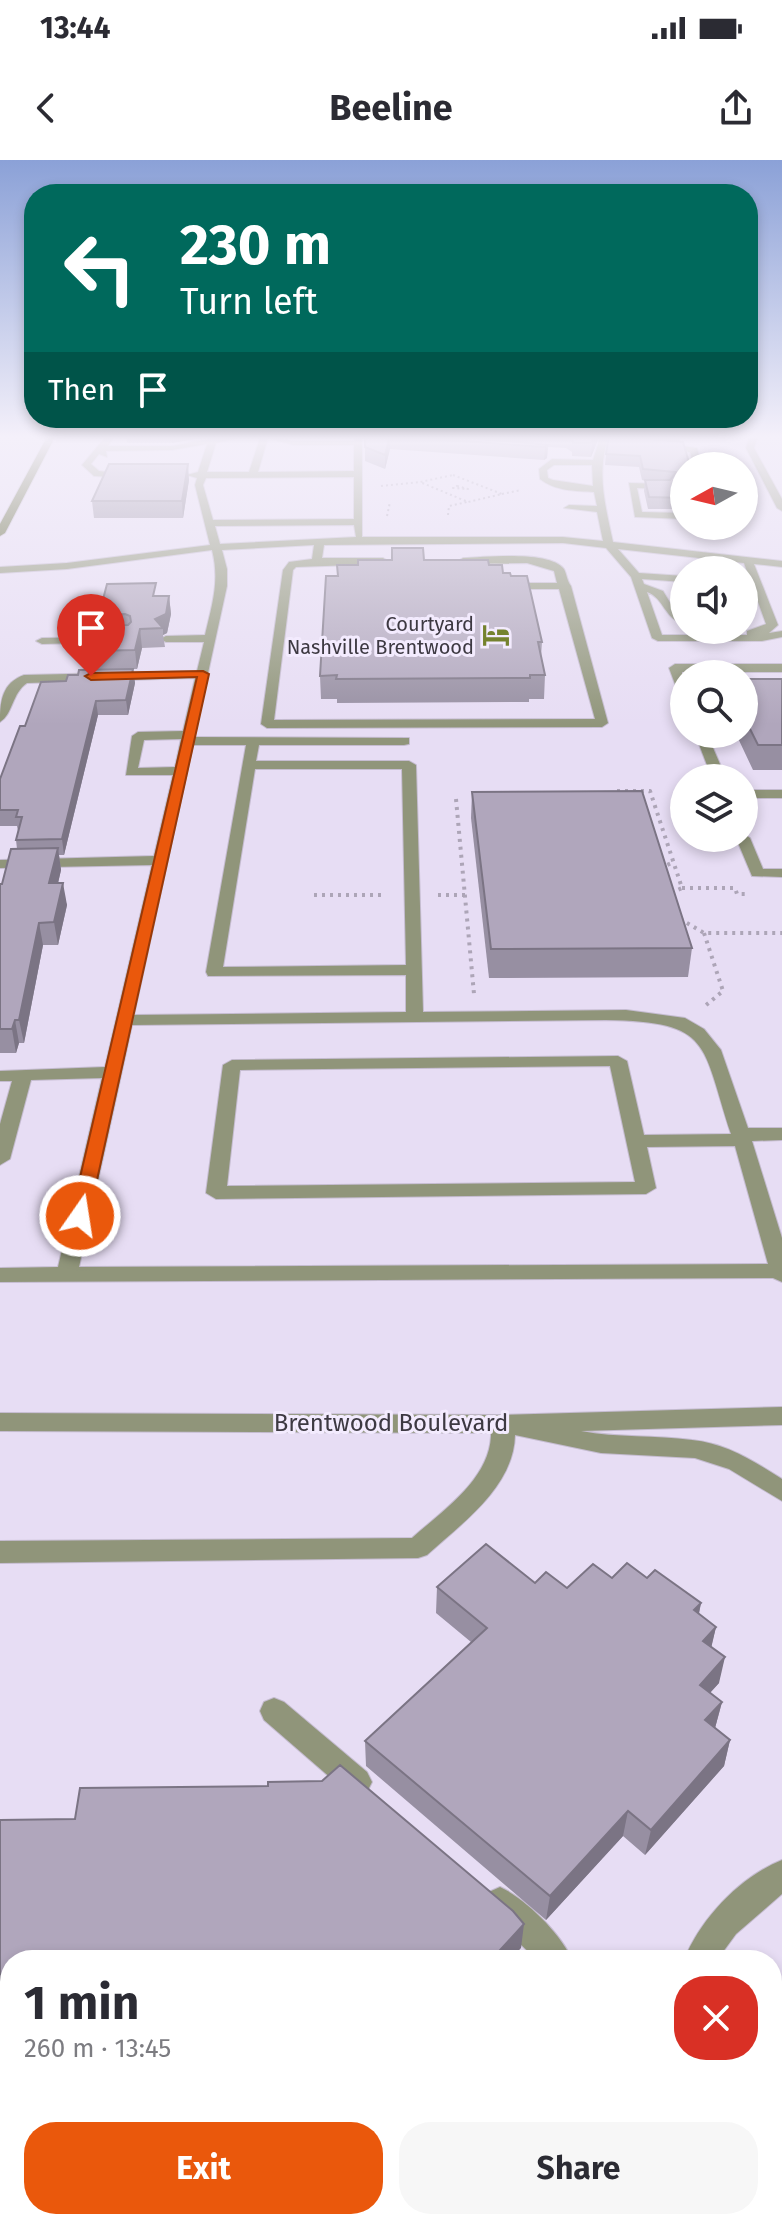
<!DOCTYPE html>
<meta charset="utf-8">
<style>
:root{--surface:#fff;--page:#f7f7f7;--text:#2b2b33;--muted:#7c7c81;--accent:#ea580c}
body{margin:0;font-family:"Fira Sans",sans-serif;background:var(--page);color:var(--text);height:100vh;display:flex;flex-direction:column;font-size:30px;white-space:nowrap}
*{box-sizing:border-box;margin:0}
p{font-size:26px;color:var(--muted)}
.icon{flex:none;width:44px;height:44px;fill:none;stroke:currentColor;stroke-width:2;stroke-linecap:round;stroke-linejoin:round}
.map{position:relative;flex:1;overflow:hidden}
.details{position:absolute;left:0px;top:1790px;width:782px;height:280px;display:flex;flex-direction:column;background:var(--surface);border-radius:32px 32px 0 0;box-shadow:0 4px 12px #0003}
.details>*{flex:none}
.hud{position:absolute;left:24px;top:24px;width:734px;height:244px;border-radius:32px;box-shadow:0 4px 12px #0003;background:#00695c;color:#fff;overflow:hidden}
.needle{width:52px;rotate:262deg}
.tools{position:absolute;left:670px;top:292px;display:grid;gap:16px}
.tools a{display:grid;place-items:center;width:88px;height:88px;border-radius:50%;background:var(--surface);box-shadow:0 4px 12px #0003;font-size:40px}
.pin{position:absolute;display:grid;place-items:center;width:68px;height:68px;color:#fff;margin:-82px -34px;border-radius:50% 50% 50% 0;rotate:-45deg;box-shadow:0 0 8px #0007}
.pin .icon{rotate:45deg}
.me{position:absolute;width:88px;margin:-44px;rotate:13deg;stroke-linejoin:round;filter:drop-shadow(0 0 6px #0008)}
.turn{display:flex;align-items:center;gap:28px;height:168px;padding:0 24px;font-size:36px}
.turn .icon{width:104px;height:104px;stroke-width:2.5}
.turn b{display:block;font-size:56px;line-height:68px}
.then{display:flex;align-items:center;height:76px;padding:0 24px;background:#0003;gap:16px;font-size:30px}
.round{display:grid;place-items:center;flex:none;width:84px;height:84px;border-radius:32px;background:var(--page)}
.headline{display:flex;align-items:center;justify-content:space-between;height:136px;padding:0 24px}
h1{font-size:48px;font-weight:700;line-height:60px}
.primary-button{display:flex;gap:16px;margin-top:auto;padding:16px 24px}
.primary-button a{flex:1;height:92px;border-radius:32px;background:var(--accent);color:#fff;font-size:32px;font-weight:700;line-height:92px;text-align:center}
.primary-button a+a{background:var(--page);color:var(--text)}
.status{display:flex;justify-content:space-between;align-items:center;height:56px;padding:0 40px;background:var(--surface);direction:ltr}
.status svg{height:22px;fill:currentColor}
header{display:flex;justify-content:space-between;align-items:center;height:104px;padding:0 24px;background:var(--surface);font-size:36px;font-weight:700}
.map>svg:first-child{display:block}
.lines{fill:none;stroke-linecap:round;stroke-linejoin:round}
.minor-casing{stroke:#c5bcd0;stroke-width:2}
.major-casing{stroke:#c5bcd0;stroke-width:2}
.path-far2{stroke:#ada5b7;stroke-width:2;stroke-dasharray:2 3;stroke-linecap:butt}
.path-far1{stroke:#ada5b7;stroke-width:3;stroke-dasharray:2 4;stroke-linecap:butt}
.path{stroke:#ada5b7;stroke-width:4;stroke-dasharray:3 5;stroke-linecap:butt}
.minor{fill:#90957a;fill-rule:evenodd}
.major{fill:#4e5622;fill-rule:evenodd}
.wall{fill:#978fa2}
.shaded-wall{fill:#7b7484}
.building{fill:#b0a6bc;stroke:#7b7484;stroke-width:2}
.route{fill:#ea580c;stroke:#983908;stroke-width:2}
.labels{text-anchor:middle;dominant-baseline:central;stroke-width:6;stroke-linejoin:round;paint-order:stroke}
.far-poi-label{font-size:20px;fill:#3d3942;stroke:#f3ebfe;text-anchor:end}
.street-label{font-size:24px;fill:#3d3942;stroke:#f3ebfe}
</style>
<div class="status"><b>13:44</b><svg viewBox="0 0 49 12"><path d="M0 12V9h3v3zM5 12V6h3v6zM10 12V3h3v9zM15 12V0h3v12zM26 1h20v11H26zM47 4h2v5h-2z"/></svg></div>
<header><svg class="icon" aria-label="back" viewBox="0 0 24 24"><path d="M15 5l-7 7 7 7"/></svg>Beeline<svg class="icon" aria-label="share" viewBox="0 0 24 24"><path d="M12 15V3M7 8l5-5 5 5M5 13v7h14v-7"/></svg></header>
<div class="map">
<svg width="782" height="2070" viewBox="0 0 782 2070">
<rect width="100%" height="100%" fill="#e7ddf4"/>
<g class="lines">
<g class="minor-casing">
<g id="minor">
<path d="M107,275h8l-7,11h64l58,-11h19l-33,8 -9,29h42l12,-37 32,6h61v-6h8v102h201l40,4 -6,-29 -33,-4 5,-3 28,1 -3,-14c-19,-1 -39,-1 -54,-13l-1,-10 13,-10 41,1 8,-25h8c-13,38 -4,69 4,107l169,19v6l-28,-3 24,61 -9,8 13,-2v6l-20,4h-104l-6,-3 -21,-61 -25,-29 -43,-5 -239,2 -2,13h61l5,3 -5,3 -87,3 -3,3 -19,150 321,-1 -36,-130h-49l-5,-3 5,-3h47l-3,-12 -27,-8 -64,1 -5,-3 5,-3c22,-1 87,-8 101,11 3,6 3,12 7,17l37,137 -6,4 -335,1 -6,-4 22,-154 6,-8 23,-3 2,-14 -92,5 5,19v17l-33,151 215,1v6l-5,1h-145l-3,16h153l7,4 7,247 203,-2 59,8 19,11 17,21 27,78h34v12l-30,1 30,97v44l-9,-4 -773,4v-14l58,-1 44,-189 -71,2 -21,79 -10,6v-41l12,-43h-12v-10l105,-4 47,-202 -152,3v-8l154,-4 19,-81h-47l6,-39 6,-4 45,-1 12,-53 -168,5c-15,10 -14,31 -27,39 0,-21 2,-39 24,-47l173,-4 7,-29h-38l-6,-3 6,-3 39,-1c7,-30 15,-54 7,-85l-145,19 -67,4v-6l67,-4 143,-18 -15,-60 2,-7 -10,-3 11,-3 9,-28 -35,6 -66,1 1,6 -8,-3 -8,10 8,7 36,4 -4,3 -37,-2 -12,-11zM268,278l25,7h61v26l-96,1zM554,305h38l1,21 -40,-6 -5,-2 -1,-8zM354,317v42l-141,1 -10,-35 3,-7zM354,365l2,12 -136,7 -5,-18zM618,389l126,14 22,61 -19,7v4h-85l-15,-43c17,6 17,26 37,33v-7l-7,-4 -14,-23 -19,-7 -2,-5 42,3v-6l-45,-3zM181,579l-6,28 -37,1 6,-28zM193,585h53l-40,227 2,4 198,-1v37l-272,3zM255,609h147l4,196 -183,2zM606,860c107,2 95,23 125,114l-87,1 -17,-74 -9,-5 -386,4 -9,5 -17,128 10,6 430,-5 10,-6 -9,-41 88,-1 33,118 -689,3 53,-242zM610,906l25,116 -408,4 13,-116z"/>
<path d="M750,275h8l-4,13 28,51v12l-5,-3 -31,-60z"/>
<path d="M658,283l39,5 4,16 -7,2 -4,-14 -35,-5z"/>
<path d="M629,323l43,1 -3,5 -32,-1 5,24 42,1v6l-49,-2z"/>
<path d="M118,477l4,1v4l-80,2 -6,-3 6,-3z"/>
<path d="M782,504v8h-100l2,24 -6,-4 -9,-24 6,-4z"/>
<path d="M695,574h12l19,44h-14z"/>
<rect x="744" y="630" width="38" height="8"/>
<path d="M744,674l6,4 13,31h19v8l-30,-1 -16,-38h8z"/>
<path d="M782,1247v18l-201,6c36,7 74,4 111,9 33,3 62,21 90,39v22l-53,-32 -34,-11 -94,-5 -86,-18c-1,52 -54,89 -88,120l-9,3 -418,5v-22l412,-3c30,-27 77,-58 79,-102v-3l-491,-2v-18l503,2z"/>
<path d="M274,1538l10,4 83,70 5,10 -5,10 -10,4 -10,-4 -83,-72 -4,-9 4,-9z"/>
<path d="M782,1700v34l-46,40 -19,26h-33c17,-42 56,-83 98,-100z"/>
<path d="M500,1727c25,11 62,48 72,73h-35l-48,-46 -5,-11 5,-11z"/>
<path d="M577,2060h36l2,10h-36z"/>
<path d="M697,2060h36l1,10h-36z"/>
</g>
</g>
<g class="major-casing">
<path id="major" d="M48,275h8l-51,98 -5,3v-12z"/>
</g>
<g class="path-far2">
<path d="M453,315l49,19 -34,8 -48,-20z"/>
<path d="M381,326l39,-4"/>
<path d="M457,326l11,3 -15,-1z"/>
<path d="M502,334l19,-4"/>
<path d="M448,355l1,-9 18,-4"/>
<path d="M387,356l3,-14"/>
</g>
<path class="path-far1" d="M303,491h22"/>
<g class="path">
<path d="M617,631h33l32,97 -11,5"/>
<path d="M456,639l18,195"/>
<path d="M660,708l14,-6"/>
<path d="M682,728h53l2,6h8"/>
<path d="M314,735h70"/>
<path d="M438,735h27"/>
<path d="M680,759l24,14h78"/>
<path d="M704,773l19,58 -18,15"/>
</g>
<use href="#minor" class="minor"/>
<use href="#major" class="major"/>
</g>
<g class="wall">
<path d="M126,275h90l-44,8h-45z"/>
<path d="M298,275h53v3h-46z"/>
<path d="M365,275h235l-9,22 -19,-1v-4l-6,-4 -18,-1 -1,11 -3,2 -154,-11 -5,20 -20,-8z"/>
<path d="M623,275h57v7l4,24v43h-36l-4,-18 1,-10 -3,-1 -3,-13 -34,-2 1,-11 42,-15z"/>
<path d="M189,320l-6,38h-89l-2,-17z"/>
<path d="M424,400l65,5 14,8 39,69 -1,15 4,18 -1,24h-15v3l-192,1v-4h-16l-1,-23 18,-100 20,-11z"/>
<path d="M157,436h12l2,18 -4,19 -4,2 2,12 -23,1 -5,21h-4l2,14 -7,32h-30l-34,140h-5l2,15 -3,13 9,22 -9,40h-15l-19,98h-5l-3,10h-16v-169h2l15,-35 -1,-9 2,-9 -1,-5h-17v-47l25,-53 41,-45 12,-6 13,-5 -2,-19 11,-25 -1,-11z"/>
<path d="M744,519h38v91h-29l-17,-36h8z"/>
<path d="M472,632l220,156 -4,29 -199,1 -18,-160z"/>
<path d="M612,1418h35l54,25 -2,11 17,13 -5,20 8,36 -9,10 12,9 -7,26 15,12 -6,26 -79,89 -22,-19 -77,84 -180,-154 -1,-25 106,-99 -35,-29 1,-26 98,-4 32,5z"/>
</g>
<g class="shaded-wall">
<path d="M171,275h45l-44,8z"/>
<path d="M595,275h5l-9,22 1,-14z"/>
<path d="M390,276v13l-5,20v-14z"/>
<path d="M548,285l-1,13 -3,2 1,-13z"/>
<path d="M188,304l1,16 -6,38 -1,-17z"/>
<path d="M169,436l2,18 -4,19 -4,2v-7l-8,-9z"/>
<path d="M140,469l2,19 -5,21 -2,-19z"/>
<path d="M133,509l2,14 -7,32 -2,-15z"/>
<path d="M96,541l2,14 -34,140 -2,-16z"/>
<path d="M58,688l3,22 -8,35 -4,-22z"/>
<path d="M63,723l4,22 -9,40 -4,-23z"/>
<path d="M39,763l4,22 -19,98 -5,-23z"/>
<path d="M15,860l4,23 -3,10 -4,-24z"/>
<path d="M701,1443l-6,27 -1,-20z"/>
<path d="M716,1467l-6,26 -7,-12z"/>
<path d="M725,1497l-6,26 -25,27 6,-25z"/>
<path d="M722,1542l-7,26 -10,-8z"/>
<path d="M730,1580l-6,26 -79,89 6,-25z"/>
<path d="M628,1651l-5,25 -77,84 4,-24z"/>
<path d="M524,1764l-3,24 -11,12h-19z"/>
</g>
<g class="building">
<path d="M365,275h116l-2,2 3,2 66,6 -3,2 -155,-11 -5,19 -20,-8z"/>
<path d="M568,275h27l-3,8h-19v-5z"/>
<path d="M609,275l74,7 7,24h-6v32l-35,-1 -4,-17h25l6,-8 -33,-3 -3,-13 -34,-2z"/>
<path d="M109,304h79l-6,37h-90z"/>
<path d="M392,388h31l1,12h64l1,5h13l1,8h7l1,3h16l15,66h-4l7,33h-15v3l-194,1 1,-4 -17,1 6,-100h12l-1,-11h21v-5h34z"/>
<path d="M156,423l-3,13h16l-3,18 -11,5 8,9 -23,1 -5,21 -46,1 6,-25 33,-1 3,-3 -1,-6 -5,-2 -26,1 8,-31z"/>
<path d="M133,509l-7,31 -30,1 -34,138 -46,1 6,-23h-6l2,-7h-18v-31l20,-53h5l16,-44 25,-1 2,-6h10l1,-5z"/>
<path d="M744,519h38v66h-24l-14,-28z"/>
<path d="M642,631l50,157 -201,1 -19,-157z"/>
<path d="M58,688l-9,35h14l-9,39 -15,1 -20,97h-4l-3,9h-12v-145h2l9,-35z"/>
<path d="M486,1384l49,39 11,-11 21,16 26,-24 19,14 15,-15 20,15 8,-8 46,33 -7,7 22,17 -13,14 22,16 -25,28 22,17 -17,18 25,20 -79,90 -23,-19 -78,85 -185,-155 122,-113 -50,-41z"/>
<path d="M340,1605l173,146 11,13 -33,36h-481v260h495l1,10h-506v-410l75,-1 5,-31 188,-2v-4l54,-1z"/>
</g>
<linearGradient id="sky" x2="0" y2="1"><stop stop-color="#8ba1d7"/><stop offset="0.49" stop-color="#f4f0fa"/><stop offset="1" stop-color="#f4f0fa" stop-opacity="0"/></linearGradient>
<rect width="782" height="565" fill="url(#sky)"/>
<path class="route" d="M203,511l6,3 -120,542 -9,6 -9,-6 126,-539 -106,3 -6,-4 6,-3z"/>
<defs>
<g id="hotel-bare" transform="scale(2.16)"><path d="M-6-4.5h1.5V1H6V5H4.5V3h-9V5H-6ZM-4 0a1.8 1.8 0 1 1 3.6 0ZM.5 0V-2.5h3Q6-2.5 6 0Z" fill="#75822f" stroke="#f3ebfe" stroke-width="2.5" paint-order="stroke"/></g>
</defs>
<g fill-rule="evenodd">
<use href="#hotel-bare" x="496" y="475"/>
</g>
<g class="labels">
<g class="far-poi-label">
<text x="474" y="464">Courtyard<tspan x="474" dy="23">Nashville Brentwood</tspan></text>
</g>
<g class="street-label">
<text x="391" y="1263">Brentwood Boulevard</text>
</g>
</g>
</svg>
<div class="tools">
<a><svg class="needle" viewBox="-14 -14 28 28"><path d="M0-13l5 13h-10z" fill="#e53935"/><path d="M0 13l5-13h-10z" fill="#7c7c81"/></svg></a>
<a><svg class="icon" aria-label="sound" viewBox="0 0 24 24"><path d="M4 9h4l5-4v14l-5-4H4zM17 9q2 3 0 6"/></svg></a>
<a><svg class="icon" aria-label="search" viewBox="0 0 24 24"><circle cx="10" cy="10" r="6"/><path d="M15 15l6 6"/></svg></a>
<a><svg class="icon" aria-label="layers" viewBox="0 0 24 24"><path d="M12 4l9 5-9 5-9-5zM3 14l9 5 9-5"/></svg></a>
</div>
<div class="pin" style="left:91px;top:516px;background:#d93025"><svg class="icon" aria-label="arrive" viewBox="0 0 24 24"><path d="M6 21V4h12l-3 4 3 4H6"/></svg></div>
<svg class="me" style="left:80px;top:1056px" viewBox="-20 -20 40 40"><circle r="17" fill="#ea580c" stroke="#fff" stroke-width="3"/><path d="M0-11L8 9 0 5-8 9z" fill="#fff"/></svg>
<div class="hud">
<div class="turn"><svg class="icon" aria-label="left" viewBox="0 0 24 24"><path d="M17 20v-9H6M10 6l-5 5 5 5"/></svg><div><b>230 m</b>Turn left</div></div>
<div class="then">Then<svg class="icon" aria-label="arrive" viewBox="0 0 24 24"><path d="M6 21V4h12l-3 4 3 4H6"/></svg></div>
</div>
<section class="details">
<div class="headline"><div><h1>1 min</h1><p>260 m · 13:45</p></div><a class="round" style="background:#d93025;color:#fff"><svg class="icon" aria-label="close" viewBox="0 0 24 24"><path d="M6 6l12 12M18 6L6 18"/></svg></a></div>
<div class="primary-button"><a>Exit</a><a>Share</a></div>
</section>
</div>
